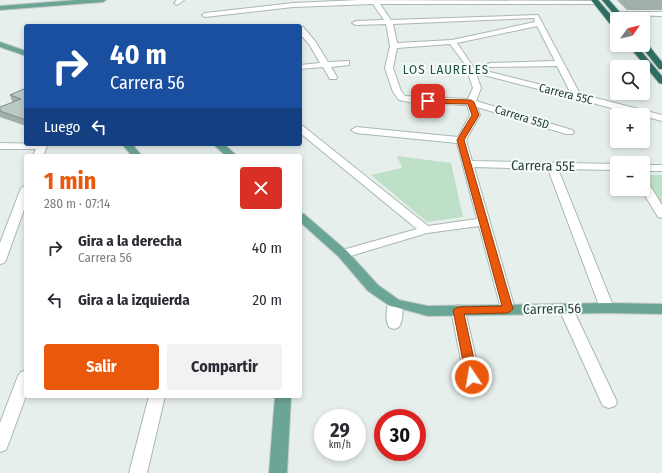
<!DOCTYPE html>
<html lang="es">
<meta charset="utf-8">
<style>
:root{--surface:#fff;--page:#f2f2f3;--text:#2b2b33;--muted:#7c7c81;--accent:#ea580c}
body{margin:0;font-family:"Fira Sans Condensed",sans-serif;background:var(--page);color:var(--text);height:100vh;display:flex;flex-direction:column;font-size:15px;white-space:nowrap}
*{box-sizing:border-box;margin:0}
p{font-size:13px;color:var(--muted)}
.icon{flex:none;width:22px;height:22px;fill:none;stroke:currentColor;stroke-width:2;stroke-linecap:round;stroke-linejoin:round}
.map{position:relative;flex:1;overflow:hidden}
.panel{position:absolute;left:24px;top:154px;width:278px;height:244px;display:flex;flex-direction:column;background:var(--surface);border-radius:4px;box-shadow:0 2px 6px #0003}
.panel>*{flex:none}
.banner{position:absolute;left:24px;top:24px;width:278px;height:122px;border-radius:4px;box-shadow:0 2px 6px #0003;background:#1a4fa0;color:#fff;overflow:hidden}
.needle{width:26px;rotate:56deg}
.tools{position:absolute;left:610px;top:12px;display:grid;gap:8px}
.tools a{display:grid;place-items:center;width:40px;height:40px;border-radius:4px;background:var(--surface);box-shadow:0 2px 6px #0003;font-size:20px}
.speed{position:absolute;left:314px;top:409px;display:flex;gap:8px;font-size:20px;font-weight:700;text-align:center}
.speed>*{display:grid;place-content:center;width:52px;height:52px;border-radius:50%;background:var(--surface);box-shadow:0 2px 6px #0003;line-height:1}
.speed small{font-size:10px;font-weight:400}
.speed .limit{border:6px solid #d22;background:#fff;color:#111}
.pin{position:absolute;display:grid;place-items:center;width:34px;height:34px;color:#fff;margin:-17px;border-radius:8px;box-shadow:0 2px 6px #0006}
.me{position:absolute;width:44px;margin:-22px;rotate:348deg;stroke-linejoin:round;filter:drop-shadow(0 0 3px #0008)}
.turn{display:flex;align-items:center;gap:14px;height:84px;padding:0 20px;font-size:18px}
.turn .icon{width:52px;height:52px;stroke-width:2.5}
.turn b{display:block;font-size:28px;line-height:34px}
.then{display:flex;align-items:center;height:38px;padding:0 20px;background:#0003;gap:8px;font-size:15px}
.round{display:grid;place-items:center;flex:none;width:42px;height:42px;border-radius:4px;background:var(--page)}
.headline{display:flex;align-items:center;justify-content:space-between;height:68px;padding:0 20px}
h1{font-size:24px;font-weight:700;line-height:30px;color:var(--accent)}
.action{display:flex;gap:8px;margin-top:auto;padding:8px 20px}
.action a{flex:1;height:46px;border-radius:4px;background:var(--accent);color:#fff;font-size:16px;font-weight:700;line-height:46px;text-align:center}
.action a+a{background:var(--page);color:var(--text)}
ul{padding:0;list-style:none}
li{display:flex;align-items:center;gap:12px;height:52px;padding:0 20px}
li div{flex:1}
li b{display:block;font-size:15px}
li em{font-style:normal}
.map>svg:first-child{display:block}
.green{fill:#bfe0c8}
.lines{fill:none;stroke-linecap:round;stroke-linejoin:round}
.minor-casing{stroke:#a8b8b2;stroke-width:2}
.major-casing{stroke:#c2cac8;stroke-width:2}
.highway-casing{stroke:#c2cac8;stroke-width:2}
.minor{fill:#fff;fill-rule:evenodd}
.major{fill:#6aa596;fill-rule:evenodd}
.highway{fill:#2f6f62;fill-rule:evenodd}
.wall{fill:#a1aea9}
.building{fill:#bbcac4;stroke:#838d89}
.route{fill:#ea580c;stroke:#983908}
.labels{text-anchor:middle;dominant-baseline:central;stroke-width:4;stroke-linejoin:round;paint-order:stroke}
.far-street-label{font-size:12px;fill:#24423a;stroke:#f7fbf9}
.far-neighbourhood-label{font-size:13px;letter-spacing:1px;fill:#1f5548;stroke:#f7fbf9}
.street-label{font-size:14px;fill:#24423a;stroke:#f7fbf9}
</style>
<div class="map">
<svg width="662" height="473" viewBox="0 0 662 473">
<rect width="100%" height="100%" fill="#e6efeb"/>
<g class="green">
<path d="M397,156l54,7 12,54 -36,5 -56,-47 31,-7z"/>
<path d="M644,175h18v30z"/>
</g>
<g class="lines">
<g class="minor-casing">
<g id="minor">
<path d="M177,0h7l-7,5 -3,-2z"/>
<path d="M359,0l239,1 1,1 -3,2h-216l11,16 147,-5 42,79 82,21v6l-186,-48 5,15 -5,13 96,29 2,2 -2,2h-6l-89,-27 3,8 -14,25 6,21 145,3v6l-59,-1 56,139 -2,3 -5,2 -5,-2 -2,-3 -52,-139 -74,-2 41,142 -2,3 -5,2 -5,-2 -2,-3 -22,-83 -52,7 -80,24h-8l-2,-3 2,-3 78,-22 -117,-96v-8l3,1 125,100 49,-7 -20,-76 -101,-10 -5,-3 5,-3 102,10 12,-22 -3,-10 -53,-2 -15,-3 -6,-8 -8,-24 5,-22 -4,-22 -30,1 -4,-2 4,-2 28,-1 -11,-16 -80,3 -88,10 -3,-2 3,-2 88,-10zM534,18l1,4 -83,18 -55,3 -4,-19zM537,26l18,35 -65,2 -4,2 4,2 67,-1 13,26 -96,-24 -17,-25zM450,44l15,20 8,24 -5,11 -63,-3 -4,-5 -8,-23 4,-20z"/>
<path d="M617,12h45v4l-47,-1v-2z"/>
<path d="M300,27h3l12,14 13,21 21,-1v4l-18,2 6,10 -1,2h-6l-7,-12 -23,2v-4l20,-2 -11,-19 -9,-10z"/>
<path d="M0,143l46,1 1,2 -4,10h-10l3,-7h-36z"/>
<rect x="643" y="165" width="19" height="6"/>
<path d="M643,180l4,1 15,24v13l-4,-1 -17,-28h2z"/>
<path d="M26,185v19l-20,56 -2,3 -4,1v-21l21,-55z"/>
<path d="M395,299l5,1c4,6 3,21 -1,27l-5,2 -5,-2c-4,-6 -3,-21 1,-27z"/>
<path d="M566,304l5,2 2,3 44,93 -2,4 -6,2 -6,-2 -2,-4 -42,-93 2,-3z"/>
<path d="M458,305l5,2 2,3 18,80 -3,4 -5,2 -5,-2 -3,-4 -16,-80 2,-3z"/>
<path d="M26,370v26l-18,49 -2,5 -6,2v-29l18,-47 3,-4z"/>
<path d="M149,396h16l-18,77h-18z"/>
</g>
</g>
<g class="major-casing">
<g id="major">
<path d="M77,0h29l-3,2 -103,8v-4z"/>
<path d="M0,42l26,9v5l-26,-9z"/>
<path d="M122,144h10l10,12h-10z"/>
<path d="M213,144h11l13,12h-11z"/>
<path d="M300,213l4,1 43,37 31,34 21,15 29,6 179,-3 55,1v10l-55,-1 -179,3 -33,-9 -5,-1 -22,-15 -29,-34 -39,-35z"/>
<path d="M275,396h16l-4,77h-18z"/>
</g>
</g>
<g class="highway-casing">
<g id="highway">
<path d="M591,0h7l19,22v7h-3z"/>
<path d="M602,0h7l17,19h-8z"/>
<path d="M643,42h3l16,20v7h-3l-19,-24h3z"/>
<path d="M628,45h8l26,31v8l-3,-1z"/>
</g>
</g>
<use href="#minor" class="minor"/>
<use href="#major" class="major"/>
<use href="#highway" class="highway"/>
</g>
<g class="wall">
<path d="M617,0h45v10h-35z"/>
<path d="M26,88v38l-26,-9v-10l13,-5 -1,-1 -2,-6z"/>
</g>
<path class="building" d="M26,88v32l-26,-9v-4l21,-8 -11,-4z"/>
<path class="route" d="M426,99l45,1 3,2 5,13 -15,25 49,169 -5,4 -44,1 14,63 -2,3 -4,1 -4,-1 -2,-3 -13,-67 5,-3 44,-1 -45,-166 15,-25 -4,-11 -40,-1 -3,-2z"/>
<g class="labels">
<g class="far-street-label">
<text transform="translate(566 94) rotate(14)">Carrera 55C</text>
<text transform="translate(522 117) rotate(17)">Carrera 55D</text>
</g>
<g class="far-neighbourhood-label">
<text x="446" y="69">LOS LAURELES</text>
</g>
<g class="street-label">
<text transform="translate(543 166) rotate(1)">Carrera 55E</text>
<text transform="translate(552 309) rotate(-1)">Carrera 56</text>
</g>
</g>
</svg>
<div class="tools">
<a><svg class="needle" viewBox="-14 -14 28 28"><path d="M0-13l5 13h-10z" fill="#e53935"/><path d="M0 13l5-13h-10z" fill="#7c7c81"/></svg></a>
<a><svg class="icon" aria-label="search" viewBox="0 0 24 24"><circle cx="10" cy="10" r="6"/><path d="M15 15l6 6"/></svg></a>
<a>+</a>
<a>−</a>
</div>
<div class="speed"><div>29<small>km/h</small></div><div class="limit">30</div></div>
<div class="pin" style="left:428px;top:101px;background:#d93025"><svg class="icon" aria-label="arrive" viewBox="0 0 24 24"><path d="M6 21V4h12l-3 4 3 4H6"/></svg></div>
<svg class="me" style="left:472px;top:377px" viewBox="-20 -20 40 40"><circle r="17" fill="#ea580c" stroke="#fff" stroke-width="3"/><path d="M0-11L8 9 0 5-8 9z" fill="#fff"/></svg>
<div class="banner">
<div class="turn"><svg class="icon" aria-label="right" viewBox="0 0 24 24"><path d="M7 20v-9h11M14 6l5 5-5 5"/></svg><div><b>40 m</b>Carrera 56</div></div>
<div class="then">Luego<svg class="icon" aria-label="left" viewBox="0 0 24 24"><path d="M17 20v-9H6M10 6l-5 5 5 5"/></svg></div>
</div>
<section class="panel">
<div class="headline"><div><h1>1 min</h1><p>280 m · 07:14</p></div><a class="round" style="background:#d93025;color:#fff"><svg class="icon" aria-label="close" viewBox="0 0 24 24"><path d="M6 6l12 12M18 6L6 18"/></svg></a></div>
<ul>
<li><svg class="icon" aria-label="right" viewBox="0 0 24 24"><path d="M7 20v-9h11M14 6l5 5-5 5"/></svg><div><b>Gira a la derecha</b><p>Carrera 56</p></div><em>40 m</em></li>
<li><svg class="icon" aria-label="left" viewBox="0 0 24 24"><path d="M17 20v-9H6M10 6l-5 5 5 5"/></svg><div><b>Gira a la izquierda</b></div><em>20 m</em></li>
</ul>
<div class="action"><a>Salir</a><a>Compartir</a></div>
</section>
</div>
